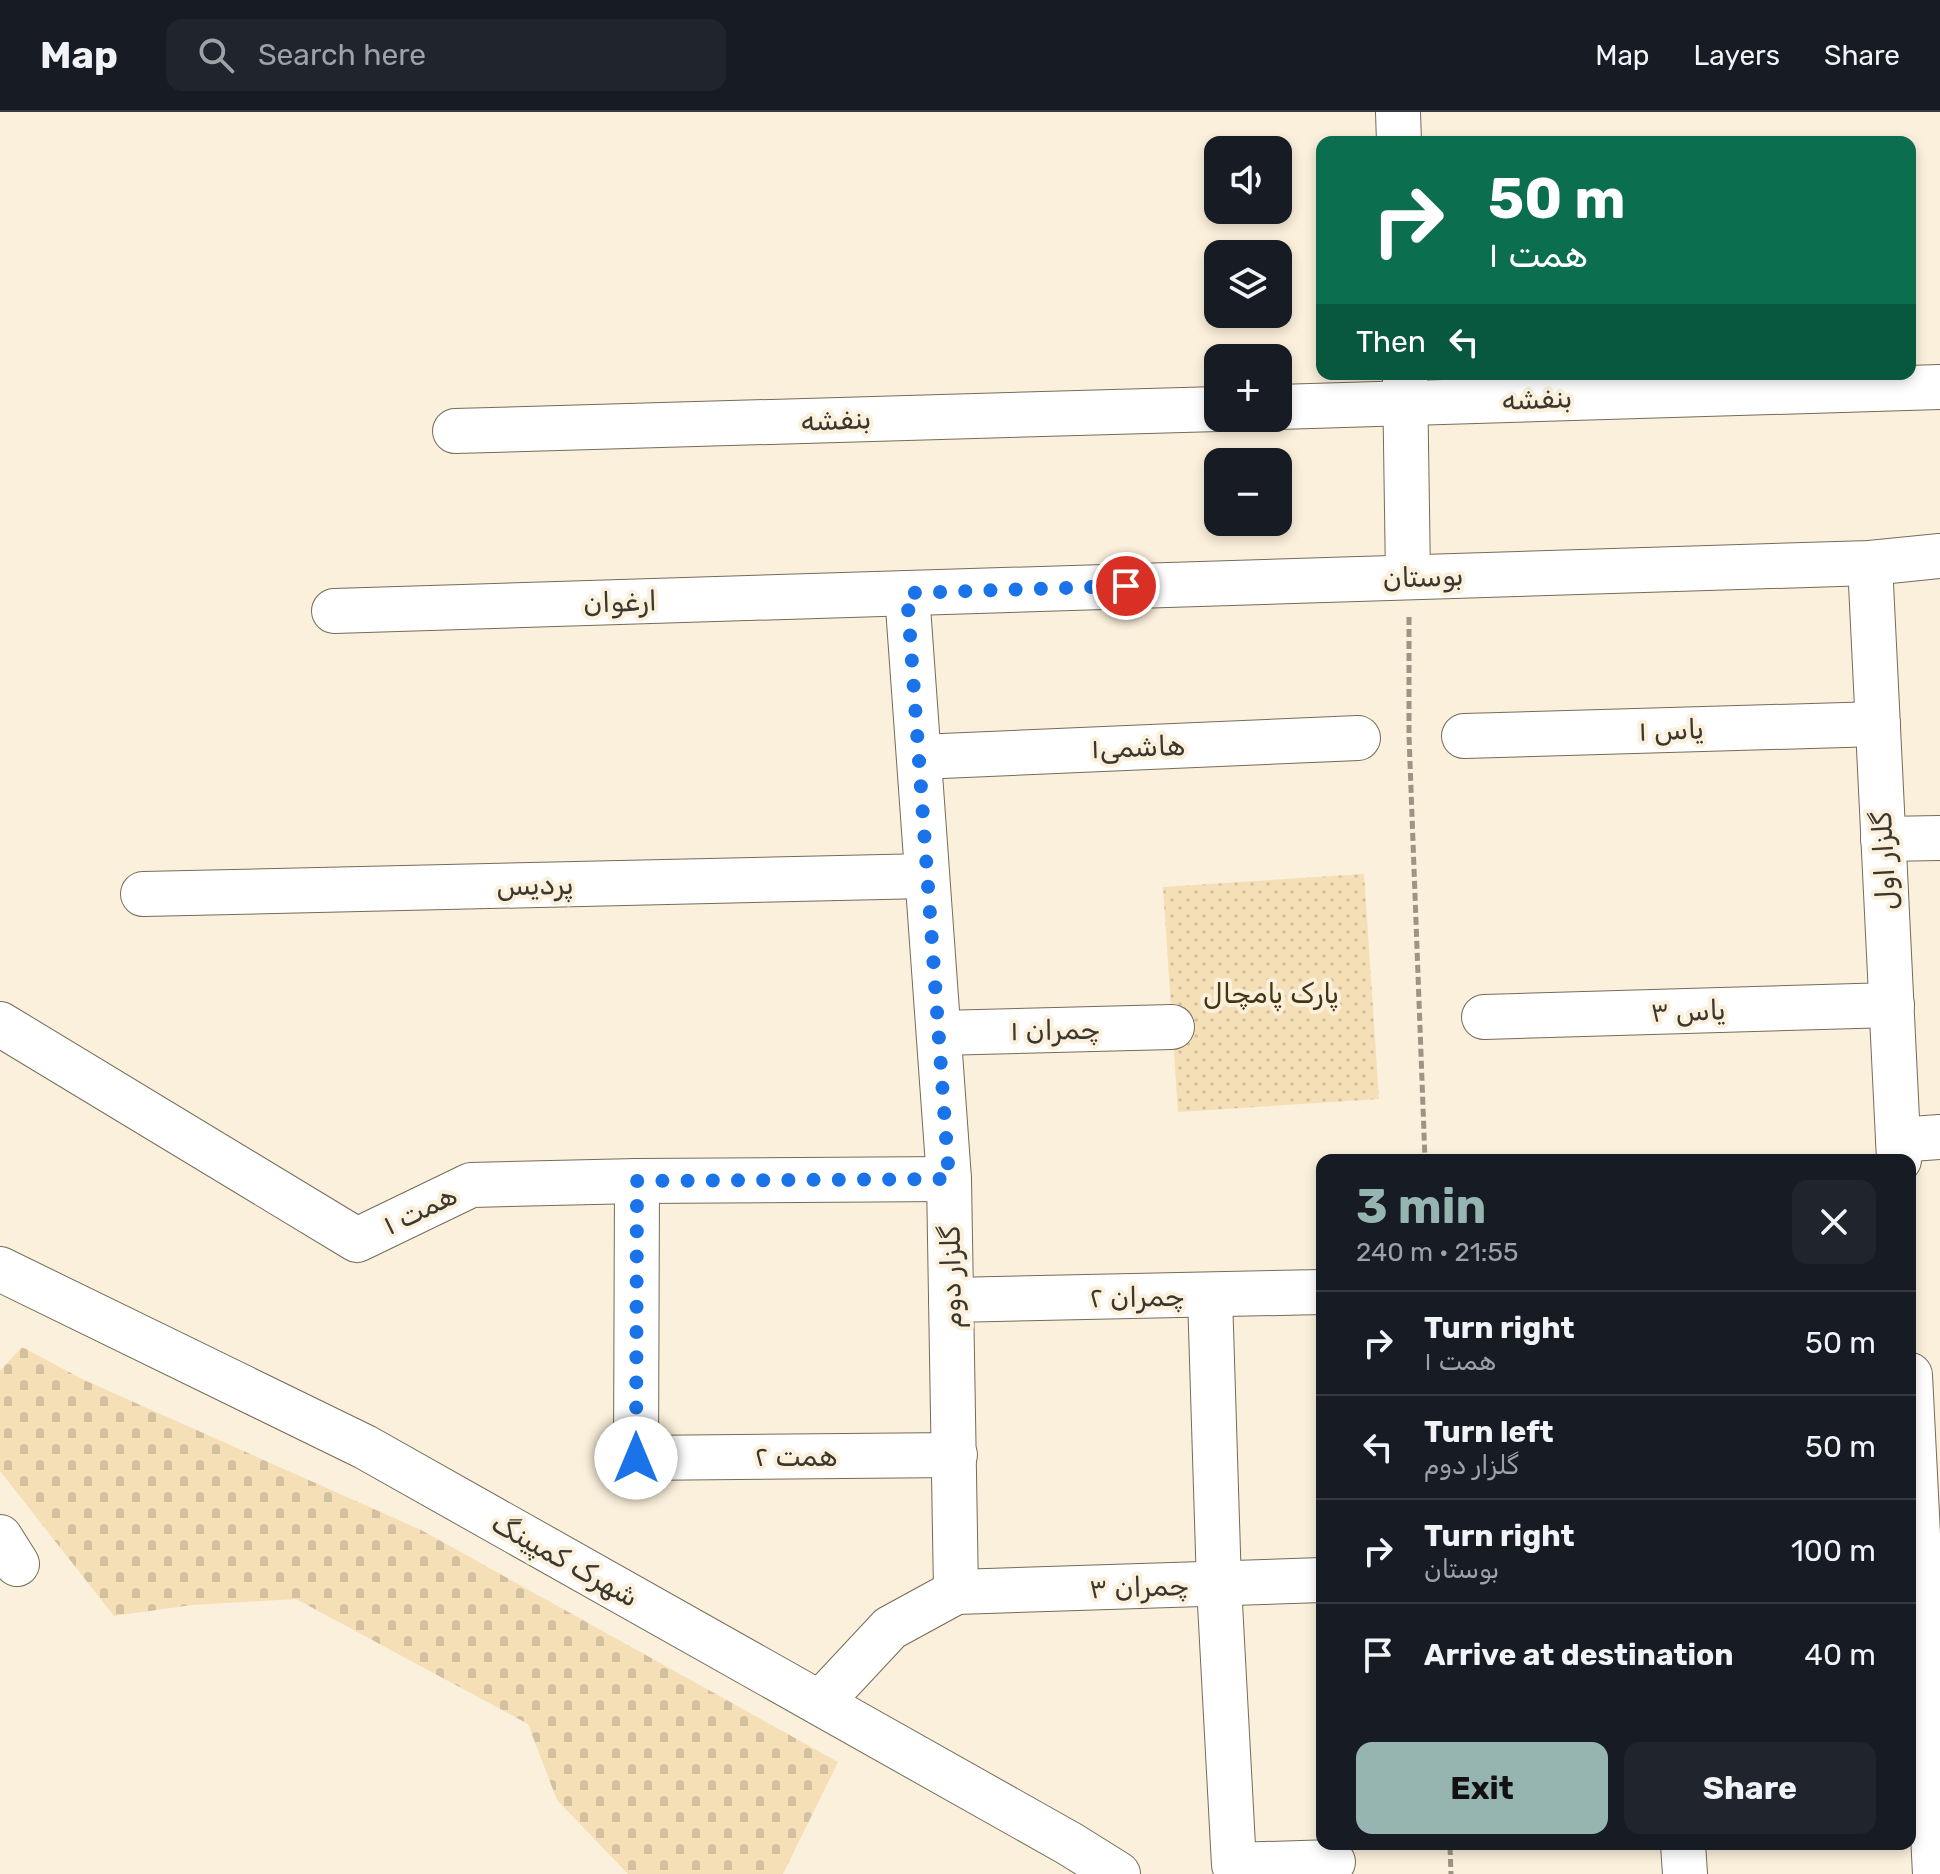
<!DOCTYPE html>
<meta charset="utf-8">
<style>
:root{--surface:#171b24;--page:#20242c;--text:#f1f3f6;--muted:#9ea1a6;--line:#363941;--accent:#96b5b0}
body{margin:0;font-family:Rubik,"Noto Naskh Arabic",sans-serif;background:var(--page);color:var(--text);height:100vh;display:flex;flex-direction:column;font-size:30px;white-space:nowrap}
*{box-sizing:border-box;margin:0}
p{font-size:26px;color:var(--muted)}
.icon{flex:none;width:44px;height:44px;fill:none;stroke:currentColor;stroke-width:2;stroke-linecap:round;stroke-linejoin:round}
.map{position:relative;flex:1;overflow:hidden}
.panel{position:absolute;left:1316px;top:1042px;width:600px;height:696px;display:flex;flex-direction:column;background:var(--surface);border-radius:16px;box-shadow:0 4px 12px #0003}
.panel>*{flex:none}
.banner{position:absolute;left:1316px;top:24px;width:600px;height:244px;border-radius:16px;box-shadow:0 4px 12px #0003;background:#0b6e4f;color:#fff;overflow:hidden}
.controls{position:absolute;left:1204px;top:24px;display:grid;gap:16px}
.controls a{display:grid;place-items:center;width:88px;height:88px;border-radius:16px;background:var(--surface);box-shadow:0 4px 12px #0003;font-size:40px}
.pin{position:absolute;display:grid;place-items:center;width:68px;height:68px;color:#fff;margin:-34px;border:4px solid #fff;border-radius:50%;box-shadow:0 2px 8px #0007}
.me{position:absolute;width:88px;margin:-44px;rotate:0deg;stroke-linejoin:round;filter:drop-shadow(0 0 6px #0008)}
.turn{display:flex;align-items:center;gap:28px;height:168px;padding:0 40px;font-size:36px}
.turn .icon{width:104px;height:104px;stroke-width:2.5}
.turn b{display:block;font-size:56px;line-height:68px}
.then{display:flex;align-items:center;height:76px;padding:0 40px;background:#0003;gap:16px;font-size:30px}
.round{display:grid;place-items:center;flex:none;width:84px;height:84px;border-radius:16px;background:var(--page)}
.summary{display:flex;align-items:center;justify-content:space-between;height:136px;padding:0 40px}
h1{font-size:48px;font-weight:700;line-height:60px;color:var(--accent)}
.primary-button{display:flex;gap:16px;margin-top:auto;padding:16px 40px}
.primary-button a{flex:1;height:92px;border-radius:16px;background:var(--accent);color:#111;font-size:32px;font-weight:700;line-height:92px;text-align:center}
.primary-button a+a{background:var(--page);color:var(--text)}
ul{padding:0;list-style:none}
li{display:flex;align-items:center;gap:24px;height:104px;padding:0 40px;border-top:2px solid var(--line)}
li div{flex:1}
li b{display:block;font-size:30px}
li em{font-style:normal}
header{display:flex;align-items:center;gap:48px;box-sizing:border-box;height:112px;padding:0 40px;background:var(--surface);border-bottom:2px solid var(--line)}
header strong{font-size:38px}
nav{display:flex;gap:44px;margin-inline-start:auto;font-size:28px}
.search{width:560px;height:72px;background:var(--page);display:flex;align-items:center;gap:20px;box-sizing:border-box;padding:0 28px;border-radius:16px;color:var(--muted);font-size:30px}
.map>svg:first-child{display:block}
.grass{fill:url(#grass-dots)}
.cemetery{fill:url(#cemetery-stones)}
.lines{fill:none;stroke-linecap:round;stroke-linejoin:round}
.minor-casing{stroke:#756b59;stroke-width:46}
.path{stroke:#9c9485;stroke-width:5;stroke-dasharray:8 4;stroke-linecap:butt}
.minor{stroke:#fff;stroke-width:44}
.route{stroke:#1a73e8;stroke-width:14;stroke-dasharray:0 25.2}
.labels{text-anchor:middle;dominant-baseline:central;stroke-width:8;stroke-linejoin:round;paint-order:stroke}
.street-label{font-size:28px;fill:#3b372f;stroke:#fbf0db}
.park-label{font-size:28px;fill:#443416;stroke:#fbf0db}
</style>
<header>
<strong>Map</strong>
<div class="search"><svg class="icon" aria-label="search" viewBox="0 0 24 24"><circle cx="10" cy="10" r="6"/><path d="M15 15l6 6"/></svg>Search here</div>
<nav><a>Map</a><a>Layers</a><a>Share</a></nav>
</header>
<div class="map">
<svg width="1940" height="1762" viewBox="0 0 1940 1762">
<defs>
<pattern id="grass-dots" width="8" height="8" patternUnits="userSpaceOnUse" patternTransform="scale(2)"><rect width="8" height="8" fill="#f5dfb7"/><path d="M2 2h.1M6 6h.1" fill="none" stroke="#d3c09e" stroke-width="1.8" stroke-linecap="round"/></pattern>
<pattern id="cemetery-stones" width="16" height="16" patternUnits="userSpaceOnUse" patternTransform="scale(2)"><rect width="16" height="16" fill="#f5dfb7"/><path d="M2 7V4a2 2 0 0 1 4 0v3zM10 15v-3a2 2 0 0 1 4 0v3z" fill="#d3c09e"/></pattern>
</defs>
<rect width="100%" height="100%" fill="#fbf0db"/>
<path class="grass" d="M1364,762l15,225 -201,13 -15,-225z"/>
<path class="cemetery" d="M22,1235l62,33 337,150 417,232 -55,112h-155l-71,-74 -29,-76 -232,-125 -104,6 -78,11 -114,-145v-100z"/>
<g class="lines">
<g class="minor-casing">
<g id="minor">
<path d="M1398,0l1,30"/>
<path d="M1405,264l3,201"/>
<path d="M1278,295l662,-20"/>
<path d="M455,319l763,-22"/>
<path d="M1870,451l29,597"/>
<path d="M334,499l1536,-48 70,-7"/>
<path d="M1464,624l414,-12"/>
<path d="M919,645l439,-19"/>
<path d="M1883,727l57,-1"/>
<path d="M143,782l784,-18"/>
<path d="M1484,905l408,-12"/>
<path d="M0,912l357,216 114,-55 166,-4 312,-2"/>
<path d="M939,921l233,-6"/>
<path d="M1898,1028l42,-3"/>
<path d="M637,1069l-1,277 319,-3"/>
<path d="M0,1157l365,178 705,397 48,30"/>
<path d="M1210,1184l9,289 15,280 99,-3"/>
<path d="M951,1188l371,-8"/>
<path d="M1910,1263l25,499"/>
<path d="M0,1425l17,27"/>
<path d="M956,1480l366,-12"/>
<path d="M820,1591l70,-75 66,-36 -7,-413 -42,-586"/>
<path d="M1683,1732l2,30"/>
</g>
</g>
<g class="path">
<path d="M1409,505v119l16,424"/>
<path d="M1449,1735l46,-3"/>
<path d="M1450,1735l1,27"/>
</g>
<use href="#minor" class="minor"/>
</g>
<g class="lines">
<path class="route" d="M636,1346l1,-277 312,-2 -42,-586 219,-7"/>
</g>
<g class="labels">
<g class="street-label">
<text transform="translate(1537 287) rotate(-2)">بنفشه</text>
<text transform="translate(836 308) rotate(-2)">بنفشه</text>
<text transform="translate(1423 465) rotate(-2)">بوستان</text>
<text transform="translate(620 490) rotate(-2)">ارغوان</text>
<text transform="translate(1671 618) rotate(-2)">یاس ۱</text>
<text transform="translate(1138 635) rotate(-2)">هاشمی۱</text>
<text transform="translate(1884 749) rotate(-93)">گلزار اول</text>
<text transform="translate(535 773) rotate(-1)">پردیس</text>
<text transform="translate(1688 899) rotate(-2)">یاس ۳</text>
<text transform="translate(1055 918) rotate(-1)">چمران ۱</text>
<text transform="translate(420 1098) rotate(-26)">همت ۱</text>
<text transform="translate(951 1165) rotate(-91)">گلزار دوم</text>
<text transform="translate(1137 1185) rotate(-1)">چمران ۲</text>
<text x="796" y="1344">همت ۲</text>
<text transform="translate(565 1448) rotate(29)">شهرک کمپینگ</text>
<text transform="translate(1139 1475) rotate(-2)">چمران ۳</text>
</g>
<g class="park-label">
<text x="1271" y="881">پارک پامچال</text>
</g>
</g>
</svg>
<div class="controls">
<a><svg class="icon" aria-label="sound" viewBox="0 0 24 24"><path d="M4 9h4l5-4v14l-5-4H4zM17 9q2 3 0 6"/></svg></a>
<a><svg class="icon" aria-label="layers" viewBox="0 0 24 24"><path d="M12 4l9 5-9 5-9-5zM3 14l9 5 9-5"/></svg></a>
<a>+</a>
<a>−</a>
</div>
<div class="pin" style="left:1126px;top:474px;background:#d93025"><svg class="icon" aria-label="arrive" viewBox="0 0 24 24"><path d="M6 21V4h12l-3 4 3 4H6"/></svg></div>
<svg class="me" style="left:636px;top:1346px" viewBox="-20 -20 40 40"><circle r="19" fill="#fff"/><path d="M0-13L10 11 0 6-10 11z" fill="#1a73e8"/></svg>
<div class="banner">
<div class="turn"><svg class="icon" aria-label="right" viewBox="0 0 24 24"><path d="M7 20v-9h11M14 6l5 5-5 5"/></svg><div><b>50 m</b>همت ۱</div></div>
<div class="then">Then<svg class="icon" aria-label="left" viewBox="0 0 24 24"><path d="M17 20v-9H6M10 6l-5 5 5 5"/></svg></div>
</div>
<section class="panel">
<div class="summary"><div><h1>3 min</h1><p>240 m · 21:55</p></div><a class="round"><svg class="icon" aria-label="close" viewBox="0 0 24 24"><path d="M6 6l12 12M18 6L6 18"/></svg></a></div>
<ul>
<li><svg class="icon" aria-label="right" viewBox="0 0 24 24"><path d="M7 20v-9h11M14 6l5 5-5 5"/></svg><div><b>Turn right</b><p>همت ۱</p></div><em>50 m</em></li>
<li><svg class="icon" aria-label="left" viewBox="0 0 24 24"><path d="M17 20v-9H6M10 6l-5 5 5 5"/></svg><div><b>Turn left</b><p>گلزار دوم</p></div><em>50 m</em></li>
<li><svg class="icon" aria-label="right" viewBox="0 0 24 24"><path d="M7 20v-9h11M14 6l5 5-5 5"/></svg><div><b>Turn right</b><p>بوستان</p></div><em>100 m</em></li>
<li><svg class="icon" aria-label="arrive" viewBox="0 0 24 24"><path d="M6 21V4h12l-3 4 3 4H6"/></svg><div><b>Arrive at destination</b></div><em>40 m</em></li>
</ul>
<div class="primary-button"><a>Exit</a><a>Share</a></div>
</section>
</div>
